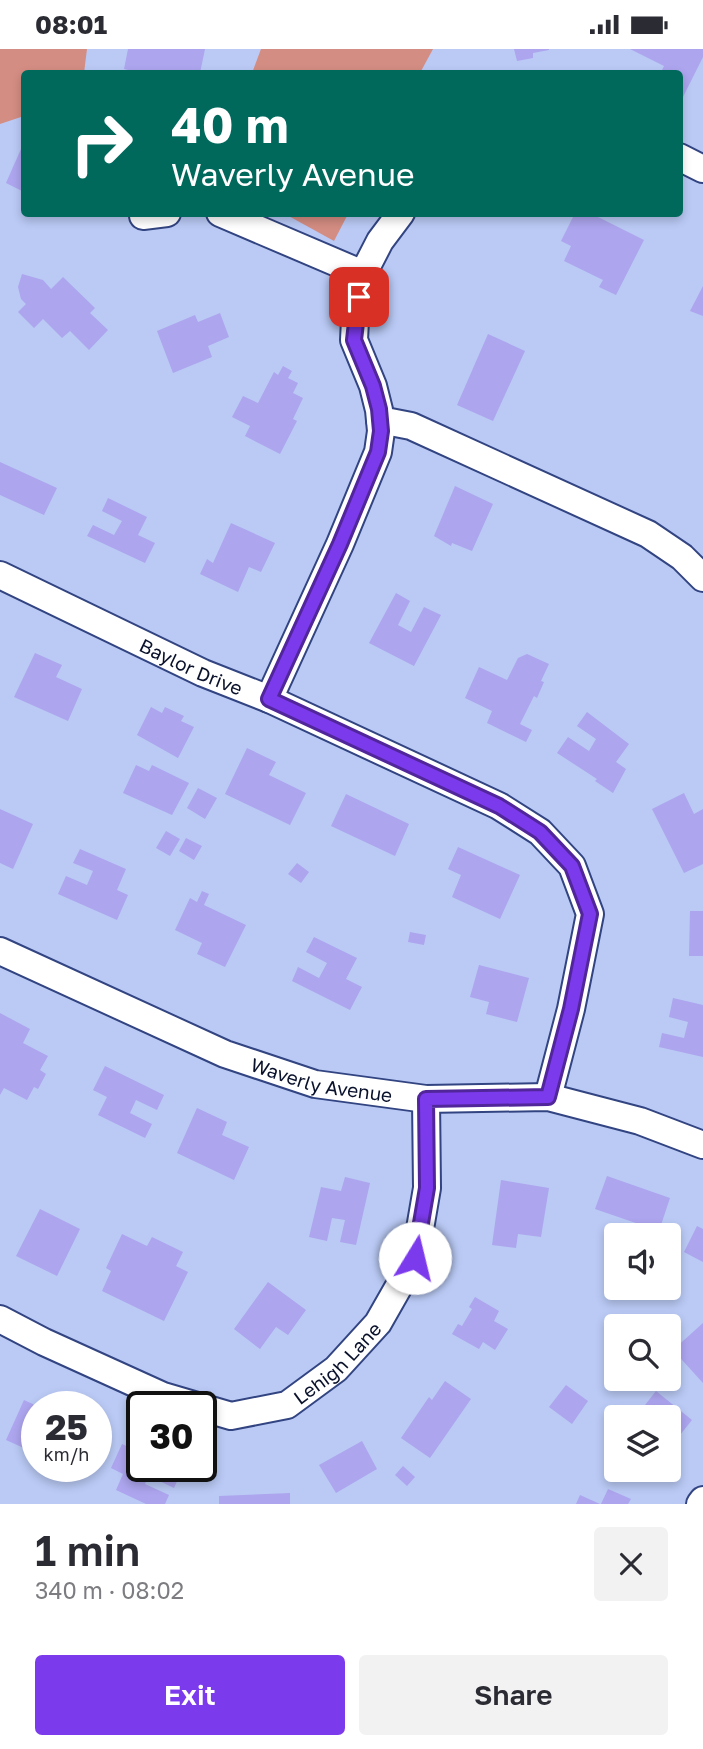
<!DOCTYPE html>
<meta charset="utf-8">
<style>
:root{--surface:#fff;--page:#f2f2f3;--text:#2b2b33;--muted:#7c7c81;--accent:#7c3aed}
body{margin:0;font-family:"Golos Text",sans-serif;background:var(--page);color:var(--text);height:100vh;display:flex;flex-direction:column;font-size:26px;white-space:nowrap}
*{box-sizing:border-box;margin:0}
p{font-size:23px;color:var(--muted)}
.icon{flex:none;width:38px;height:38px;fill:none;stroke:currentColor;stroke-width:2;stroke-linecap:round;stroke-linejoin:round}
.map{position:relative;height:1455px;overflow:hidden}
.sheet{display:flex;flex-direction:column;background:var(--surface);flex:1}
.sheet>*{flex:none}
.banner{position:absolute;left:21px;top:21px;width:662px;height:147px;border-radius:7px;box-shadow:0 4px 10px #0003;background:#00695c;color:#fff;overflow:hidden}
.buttons{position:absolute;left:604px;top:1174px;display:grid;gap:14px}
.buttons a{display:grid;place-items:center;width:77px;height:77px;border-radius:7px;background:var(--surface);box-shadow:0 4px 10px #0003;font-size:35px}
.speed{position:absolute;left:21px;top:1342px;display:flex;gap:14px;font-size:35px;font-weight:700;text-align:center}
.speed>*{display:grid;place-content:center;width:91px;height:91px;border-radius:50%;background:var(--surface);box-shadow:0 4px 10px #0003;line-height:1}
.speed small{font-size:18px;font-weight:400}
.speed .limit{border:4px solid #111;border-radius:10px;background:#fff;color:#111}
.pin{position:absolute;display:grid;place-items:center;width:60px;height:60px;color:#fff;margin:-30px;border-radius:14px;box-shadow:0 4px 10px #0006}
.me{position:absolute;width:77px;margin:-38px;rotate:9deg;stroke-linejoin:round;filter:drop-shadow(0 0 5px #0008)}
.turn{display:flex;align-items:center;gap:24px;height:147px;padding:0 35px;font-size:32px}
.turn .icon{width:91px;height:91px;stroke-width:2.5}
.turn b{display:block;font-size:49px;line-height:60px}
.round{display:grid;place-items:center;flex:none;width:74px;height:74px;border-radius:7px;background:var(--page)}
.summary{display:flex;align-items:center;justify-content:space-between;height:119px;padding:0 35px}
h1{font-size:42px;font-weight:600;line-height:52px}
.button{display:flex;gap:14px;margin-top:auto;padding:14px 35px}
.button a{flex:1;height:80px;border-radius:7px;background:var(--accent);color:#fff;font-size:28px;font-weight:600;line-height:80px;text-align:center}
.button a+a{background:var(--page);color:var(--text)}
.status{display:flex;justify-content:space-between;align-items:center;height:49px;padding:0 35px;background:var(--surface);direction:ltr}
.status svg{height:19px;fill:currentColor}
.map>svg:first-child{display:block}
.green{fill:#d48d82}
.building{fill:#ada5ee}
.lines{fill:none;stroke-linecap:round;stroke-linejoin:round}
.minor-casing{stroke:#324481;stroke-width:30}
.minor{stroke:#fff;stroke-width:26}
.route-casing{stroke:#51269a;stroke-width:18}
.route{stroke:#7c3aed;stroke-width:12}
.labels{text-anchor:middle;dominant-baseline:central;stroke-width:5;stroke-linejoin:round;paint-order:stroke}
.street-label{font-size:19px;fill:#0a112b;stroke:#e6ebfa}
</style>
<div class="status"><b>08:01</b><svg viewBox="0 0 49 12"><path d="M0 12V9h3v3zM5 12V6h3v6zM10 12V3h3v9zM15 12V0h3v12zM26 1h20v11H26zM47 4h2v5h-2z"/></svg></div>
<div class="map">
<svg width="703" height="1455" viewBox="0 0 703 1455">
<rect width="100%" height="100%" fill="#bacaf5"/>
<g class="green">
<path d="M0,0h87l-3,24h-60v43l-24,8z"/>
<path d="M261,0h172l-13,24h-168z"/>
<path d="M285,165h63l-14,27z"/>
</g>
<g class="building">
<path d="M128,0h77l-5,24h-60l-16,-4z"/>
<path d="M514,0h35v1l-16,3v5l-16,3z"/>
<path d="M630,0h73v8l-24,48v-32h-16l-2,-1 3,-6z"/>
<path d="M24,93v50l-18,-9z"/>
<path d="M575,164h20l-1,2 50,25 -28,55 -17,-8 4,-7 -39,-19 7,-15 -10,-5z"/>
<path d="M22,225l21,6 8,9 12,-12 32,31 -5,5 18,17 -19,20 -19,-19 -8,7 -19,-19 -9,9 -16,-16 8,-8 -5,-5 -3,-12z"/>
<path d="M703,237v30l-13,-5z"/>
<path d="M220,264l9,24 -21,9 4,11 -39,16 -16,-42 38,-16 3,7z"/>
<path d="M488,285l37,17 -32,70 -36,-16z"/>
<path d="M283,317l9,5 -4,7 10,5 -5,10 10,5 -10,21 4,2 -17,33 -35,-18 5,-10 -18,-9 11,-21 15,7 16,-31 4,3z"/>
<path d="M0,413l57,26 -13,27 -44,-20z"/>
<path d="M455,437l38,18 -21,47 -20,-8 -1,3 -17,-10z"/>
<path d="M108,449l39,19 -9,18 17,8 -10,20 -58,-27 6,-11 21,10 8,-14 -20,-10z"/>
<path d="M231,474l44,20 -14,29 -12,-5 -11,25 -38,-18 7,-15 6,4z"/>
<path d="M396,544l14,8 -12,24 13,7 13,-25 17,8 -27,51 -45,-23z"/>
<path d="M35,604l27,12 -6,12 26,12 -14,32 -54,-24z"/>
<path d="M527,605l22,10 -8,17 3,1 -7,16 -3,-2 -14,28 12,6 -6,12 -39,-19 5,-12 -27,-13 14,-31 28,13 11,-22z"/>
<path d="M151,658l11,6 3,-6 19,9 -3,5 13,6 -16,31 -41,-23z"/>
<path d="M587,663l42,32 -13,18 10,7 -13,24 -18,-12 2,-2 -40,-26 11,-16 21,14 7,-12 -19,-13z"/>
<path d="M247,699l29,14 -7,13 37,18 -16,32 -65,-31z"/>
<path d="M136,716l13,6 3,-6 37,18 -17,32 -49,-22z"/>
<path d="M198,739l19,10 -12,21 -18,-11z"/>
<path d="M684,744l10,21 9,-5v55l-19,9 -32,-64z"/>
<path d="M346,745l63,30 -14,32 -64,-30z"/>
<path d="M0,760l33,15 -20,45 -13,-6z"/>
<path d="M166,782l14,8 -10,17 -14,-8z"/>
<path d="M186,789l16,8 -8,14 -15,-9z"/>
<path d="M458,798l62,28 -20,44 -48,-22 9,-22 -13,-6z"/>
<path d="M80,800l46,20 -9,21 11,5 -11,25 -59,-26 8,-18 21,9 6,-14 -20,-8z"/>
<path d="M297,814l12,9 -8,11 -13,-9z"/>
<path d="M202,842l7,3 -5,11 42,20 -21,42 -28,-13 5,-11 -27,-13 15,-32 7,4z"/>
<path d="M690,862h13v45h-14z"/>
<path d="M410,883l16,3 -2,10 -16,-3z"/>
<path d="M314,888l43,21 -11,21 16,8 -12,23 -58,-29 6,-14 21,11 8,-15 -21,-11z"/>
<path d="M479,916l50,13 -12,44 -31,-8 3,-12 -19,-5z"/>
<path d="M673,949l30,7v52l-44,-10 3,-14 22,5 4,-16 -19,-5z"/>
<path d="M0,964l30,16 -7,14 25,13 -8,14 6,4 -8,15 -4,-2 -7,13 -23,-12 -4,7z"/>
<path d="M105,1017l59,29 -7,15 -21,-10 -6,13 22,11 -7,14 -47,-23 9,-18 -14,-7z"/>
<path d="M197,1059l30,14 -5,13 27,12 -15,33 -57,-27z"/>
<path d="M607,1127l63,22 -11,33 -64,-22z"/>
<path d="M345,1128l25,6 -14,62 -16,-3 5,-22 -13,-2 -5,23 -18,-4 12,-50 20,4z"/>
<path d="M501,1131l48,8 -8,49 -23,-3 -2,14 -24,-3z"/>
<path d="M40,1160l40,20 -23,47 -41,-20z"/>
<path d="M697,1177l6,3v33l-19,-10z"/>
<path d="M122,1185l25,12 5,-9 31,15 -7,14 12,6 -24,49 -62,-30 9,-20 -5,-3z"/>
<path d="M268,1233l38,28 -18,25 -12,-8 -16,22 -26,-20z"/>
<path d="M475,1248l24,14 -5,10 14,8 -13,21 -12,-8 -4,7 -27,-15 6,-10 4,2 10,-17 -3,-2z"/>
<path d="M703,1274v60l-30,-33z"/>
<path d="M445,1332l26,18 -41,59 -29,-20 28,-41 3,3z"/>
<path d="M566,1336l22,16 -16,23 -23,-17z"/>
<path d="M656,1342l36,29 -20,25 -4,-2v-26h-51l10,-12 11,9z"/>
<path d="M24,1351l13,6v48l-31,-14z"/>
<path d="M362,1392l15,28 -41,24 -17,-28z"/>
<path d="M122,1395l20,9v14h28l11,5 -7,16 -25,-12 -4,8 24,11 -4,9h-19l-30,-14 7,-16 -12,-6z"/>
<path d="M403,1417l12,11 -8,9 -12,-11z"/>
<path d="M608,1440l23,10 -3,5h-27z"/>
<path d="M290,1444v11h-71v-8z"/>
<path d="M580,1446l20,9h-24z"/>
</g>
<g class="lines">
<g class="minor-casing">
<g id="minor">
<path d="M679,108l24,12"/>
<path d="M220,164l143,61"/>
<path d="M143,167l24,-3"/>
<path d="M380,371l31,6 237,108 34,23 21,21"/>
<path id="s1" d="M0,526l203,98 66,26 230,107 41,26 32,34 18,48 -19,95 -23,88"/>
<path d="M269,650l71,-155 38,-92 3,-21 -2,-21 -6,-24 -19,-46 1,-20 8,-46 17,-33 21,-28"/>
<path id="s2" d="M0,902l225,103 90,30 111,15 122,-2 92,24 63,24"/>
<path id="s3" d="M0,1270l44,23 119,54 68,20 56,-11 49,-36 42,-46 37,-65 12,-70 -1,-89"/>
<path d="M700,1455l3,-4"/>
</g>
</g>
<use href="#minor" class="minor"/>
</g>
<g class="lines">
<g class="route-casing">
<path id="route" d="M359,248l-5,43 19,46 6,23 2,22 -3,21 -38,92 -71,155 230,107 41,26 32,34 18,48 -19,95 -23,88 -122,2 1,89 -12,70"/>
</g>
<use href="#route" class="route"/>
</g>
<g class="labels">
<g class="street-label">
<text stroke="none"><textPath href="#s1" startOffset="212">Baylor Drive</textPath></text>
<text stroke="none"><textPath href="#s2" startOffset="348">Waverly Avenue</textPath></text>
<text stroke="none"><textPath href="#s3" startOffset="374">Lehigh Lane</textPath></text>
</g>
</g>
</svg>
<div class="buttons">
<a><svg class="icon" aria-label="sound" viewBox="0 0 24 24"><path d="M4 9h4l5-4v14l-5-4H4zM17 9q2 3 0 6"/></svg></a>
<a><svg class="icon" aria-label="search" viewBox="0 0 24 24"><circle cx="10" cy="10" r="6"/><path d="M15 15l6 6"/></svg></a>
<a><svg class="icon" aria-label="layers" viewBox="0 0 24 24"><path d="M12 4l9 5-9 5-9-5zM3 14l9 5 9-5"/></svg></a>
</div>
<div class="speed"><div>25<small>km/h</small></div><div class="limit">30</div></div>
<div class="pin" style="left:359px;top:248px;background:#d93025"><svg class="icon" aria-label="arrive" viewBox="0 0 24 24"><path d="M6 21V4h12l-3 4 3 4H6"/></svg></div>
<svg class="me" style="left:415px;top:1209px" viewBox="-20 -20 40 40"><circle r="19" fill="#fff"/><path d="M0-13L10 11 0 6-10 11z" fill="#7c3aed"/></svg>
<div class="banner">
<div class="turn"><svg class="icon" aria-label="right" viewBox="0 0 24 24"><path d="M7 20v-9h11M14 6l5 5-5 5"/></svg><div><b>40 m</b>Waverly Avenue</div></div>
</div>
</div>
<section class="sheet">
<div class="summary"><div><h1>1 min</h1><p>340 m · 08:02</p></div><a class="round"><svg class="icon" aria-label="close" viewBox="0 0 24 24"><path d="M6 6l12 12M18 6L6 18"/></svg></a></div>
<div class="button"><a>Exit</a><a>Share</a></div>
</section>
